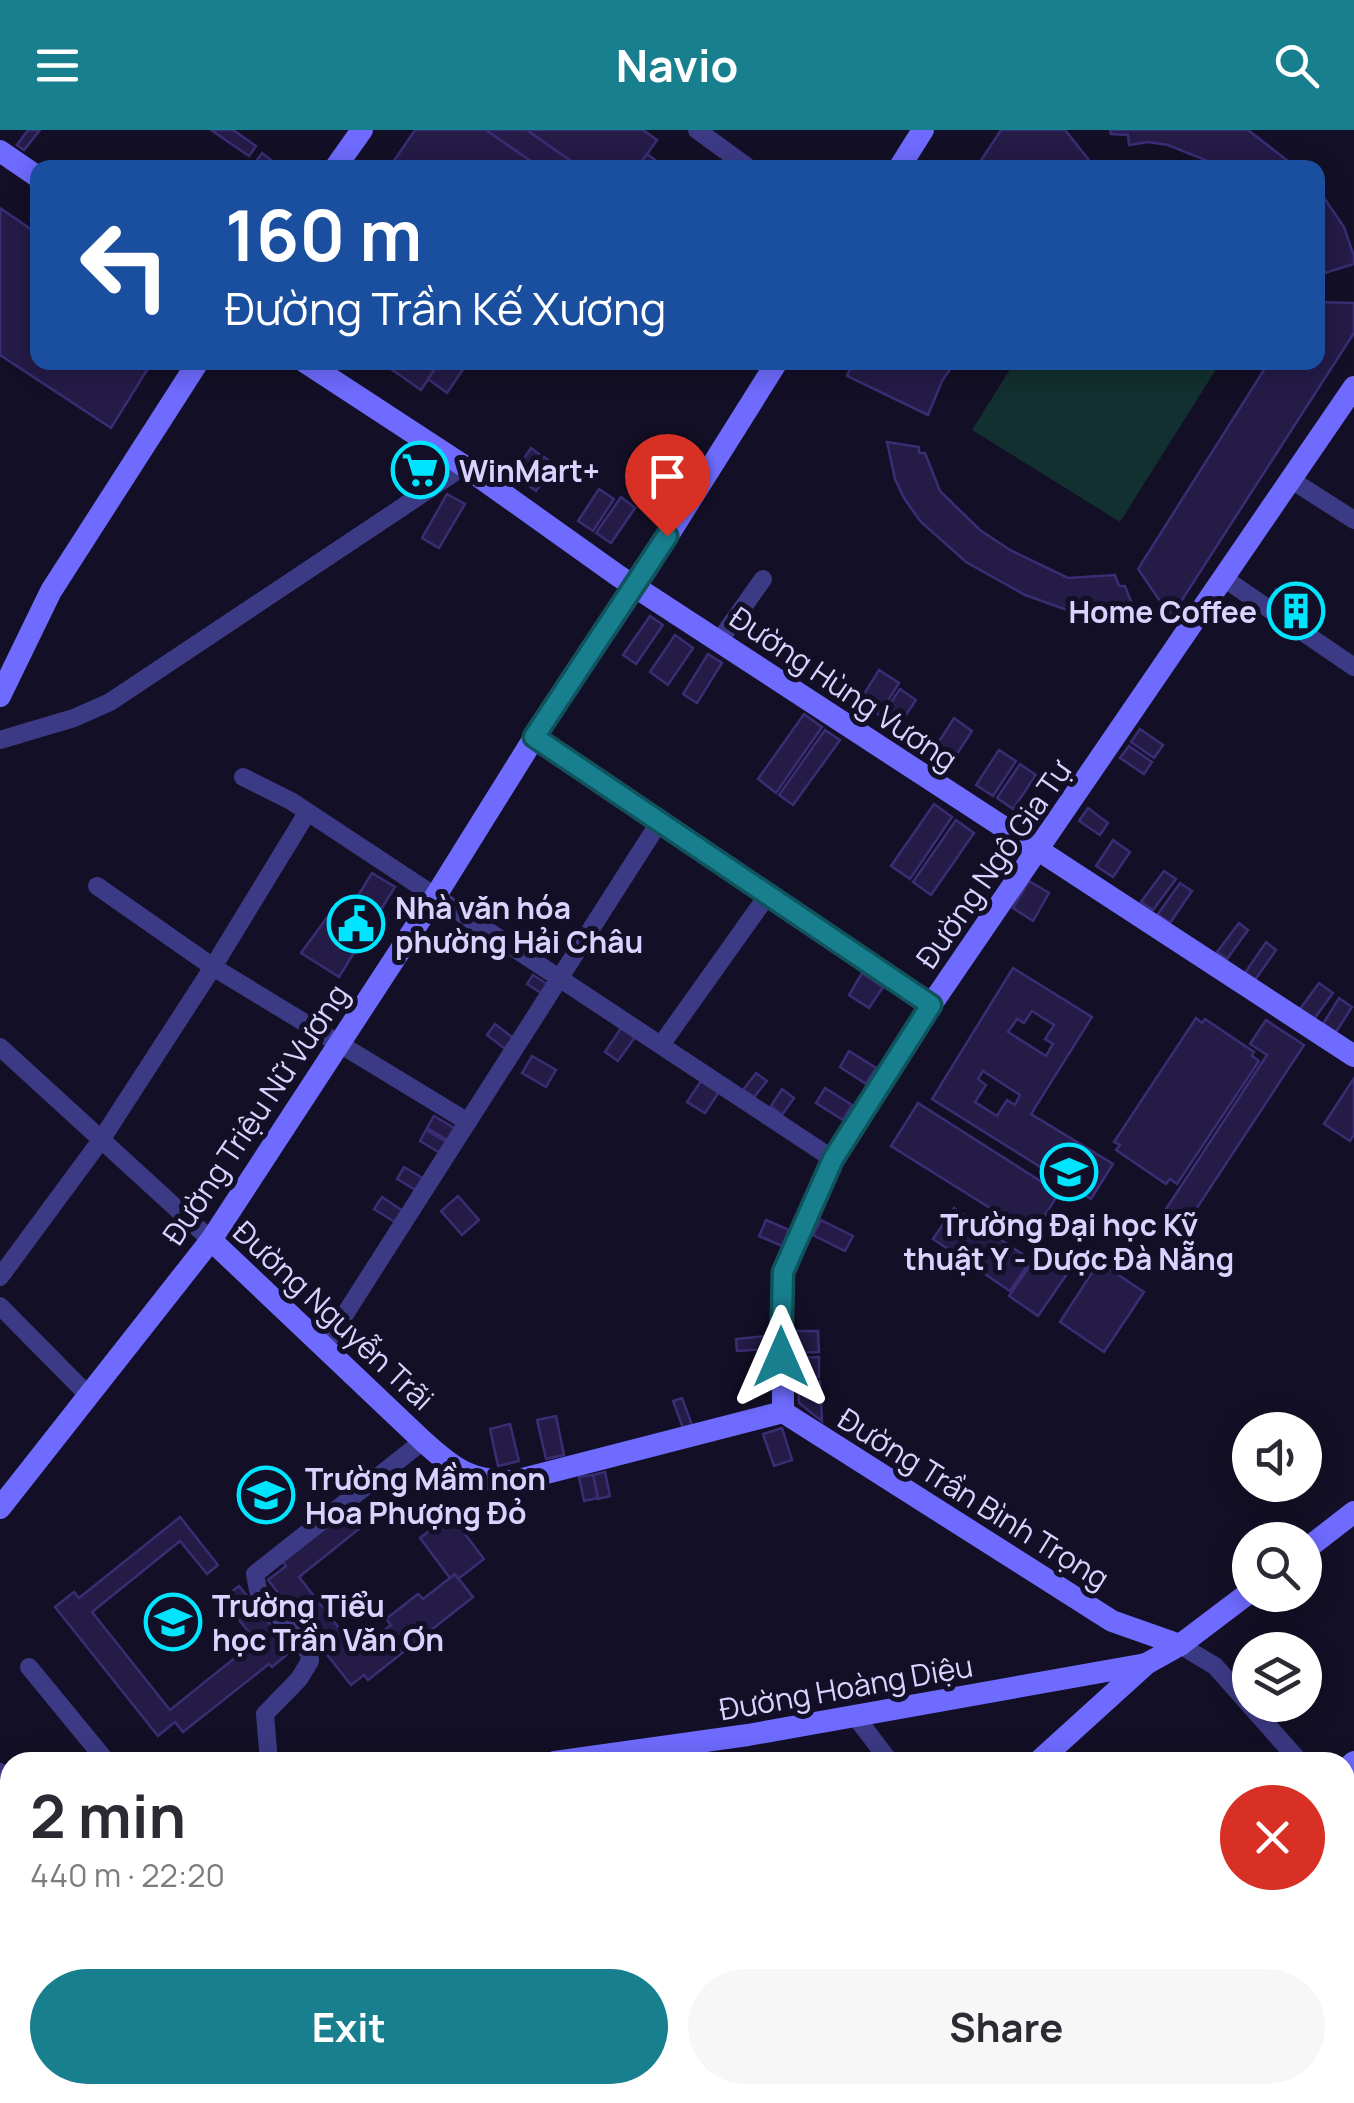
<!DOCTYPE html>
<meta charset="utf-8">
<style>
:root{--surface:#fff;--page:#f7f7f7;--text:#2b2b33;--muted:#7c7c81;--accent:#187f8f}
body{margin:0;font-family:Manrope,sans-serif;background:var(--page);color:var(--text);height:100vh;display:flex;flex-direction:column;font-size:38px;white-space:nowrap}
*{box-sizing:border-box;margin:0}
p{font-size:32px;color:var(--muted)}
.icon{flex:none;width:55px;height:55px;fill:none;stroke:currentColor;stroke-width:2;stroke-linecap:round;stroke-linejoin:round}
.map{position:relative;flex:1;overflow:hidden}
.side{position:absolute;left:0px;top:1622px;width:1355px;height:352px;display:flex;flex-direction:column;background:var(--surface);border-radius:30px 30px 0 0;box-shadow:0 5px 25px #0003}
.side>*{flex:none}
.hud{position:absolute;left:30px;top:30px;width:1295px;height:210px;border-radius:20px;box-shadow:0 5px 25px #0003;background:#1a4fa0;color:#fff;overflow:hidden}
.buttons{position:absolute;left:1232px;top:1282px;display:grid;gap:20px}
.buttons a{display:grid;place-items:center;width:90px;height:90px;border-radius:50%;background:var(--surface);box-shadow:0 5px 25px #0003;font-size:50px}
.pin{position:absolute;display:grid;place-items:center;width:85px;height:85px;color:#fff;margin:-102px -42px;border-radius:50% 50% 50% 0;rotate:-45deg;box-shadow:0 0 10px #0007}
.pin .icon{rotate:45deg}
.me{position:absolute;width:110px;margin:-55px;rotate:0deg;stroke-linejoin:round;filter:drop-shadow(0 0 8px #0008)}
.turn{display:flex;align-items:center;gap:35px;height:210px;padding:0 30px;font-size:45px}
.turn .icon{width:130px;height:130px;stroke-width:2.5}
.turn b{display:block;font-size:70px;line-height:85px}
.round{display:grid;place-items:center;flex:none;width:105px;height:105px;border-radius:52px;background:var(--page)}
.headline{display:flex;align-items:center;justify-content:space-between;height:170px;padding:0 30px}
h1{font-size:60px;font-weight:700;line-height:75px}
.button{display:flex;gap:20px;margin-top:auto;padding:20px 30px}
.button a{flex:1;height:115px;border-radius:60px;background:var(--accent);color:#fff;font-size:40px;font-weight:700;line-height:115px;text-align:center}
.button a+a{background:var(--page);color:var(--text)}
header{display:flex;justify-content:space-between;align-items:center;height:130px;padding:0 30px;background:var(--accent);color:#fff;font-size:45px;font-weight:700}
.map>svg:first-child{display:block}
.green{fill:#12302f}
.building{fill:#241b47;stroke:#3b2d73;stroke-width:2.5;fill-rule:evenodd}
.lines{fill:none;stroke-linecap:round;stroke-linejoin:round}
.street{stroke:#3d3a85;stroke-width:18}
.secondary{stroke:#6f6bff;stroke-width:22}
.route-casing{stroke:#10535d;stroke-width:25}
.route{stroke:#187f8f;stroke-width:18}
.labels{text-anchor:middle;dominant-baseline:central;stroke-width:10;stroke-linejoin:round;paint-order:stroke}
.poi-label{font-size:30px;font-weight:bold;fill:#d9d4ff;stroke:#130f26;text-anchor:start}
.street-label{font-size:30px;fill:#d9d4ff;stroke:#130f26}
</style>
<header><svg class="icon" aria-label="menu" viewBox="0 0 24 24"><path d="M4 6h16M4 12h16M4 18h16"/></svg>Navio<svg class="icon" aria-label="search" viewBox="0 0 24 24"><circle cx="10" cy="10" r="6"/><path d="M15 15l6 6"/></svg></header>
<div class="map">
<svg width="1354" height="1973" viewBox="0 0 1354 1973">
<rect width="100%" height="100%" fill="#130f26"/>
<path class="green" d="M1014,233v-1l206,1 -100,159 -148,-92z"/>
<g class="building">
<path d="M28,0h12l-16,20 -7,-5z"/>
<path d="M211,0h22l23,16 -7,10z"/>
<path d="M415,0h71l55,38h-152z"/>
<path d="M486,0h41l54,38h-40z"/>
<path d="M527,0h116l14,10 -20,28h-56z"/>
<path d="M1001,0h64l27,34 -2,4h-114z"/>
<path d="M1110,0h138l49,38h-72l-57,-23 -20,-3 -19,3 -1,-10 -17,-1z"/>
<path d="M262,23l19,15h-20l-6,-5z"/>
<path d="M647,24l19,14h-29z"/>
<path d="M1318,59l26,38 10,29v8l-29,9 -3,-10 -4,1z"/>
<path d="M0,78l38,26v128h114l-41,66 -111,-73z"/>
<path d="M1318,172l36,1v30l-183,284 -33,-48 131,-207h49z"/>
<path d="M381,232h59l-19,28z"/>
<path d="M440,232h28l-21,31 -19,-14z"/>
<path d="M853,232h102l-13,19 -14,34 -81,-39z"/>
<path d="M887,312l32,5v6h6l15,38 40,39 30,20 58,28 47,-3 4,11h6l8,20 -26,5 -40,-1 -42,-15 -59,-33 -45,-40 -17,-24 -9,-19z"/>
<path d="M531,318l8,6 -17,27 -9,-7z"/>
<path d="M544,327l11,8 -19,26 -11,-8z"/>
<path d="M599,359l15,10 -21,32 -15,-10z"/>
<path d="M447,364l18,10 -26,44 -17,-10z"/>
<path d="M621,367l14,11 -24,35 -15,-10z"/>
<path d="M1276,459l41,26 -9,14 -37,-27z"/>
<path d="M650,486l13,9 -27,39 -13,-9z"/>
<path d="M675,505l18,13 -25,37 -18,-13z"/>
<path d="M708,524l14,9 -25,40 -14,-9z"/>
<path d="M879,540l20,13 -20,32 -20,-13z"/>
<path d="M900,559l16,11 -19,28 -16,-11z"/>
<path d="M804,584l18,13 -46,66 -18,-14z"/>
<path d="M954,588l18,13 -23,35 -18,-12z"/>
<path d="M1140,599l23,16 -9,13 -23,-16z"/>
<path d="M825,600l15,10 -47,65 -14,-10z"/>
<path d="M1129,616l23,16 -8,12 -24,-16z"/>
<path d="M999,620l17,11 -23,35 -17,-11z"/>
<path d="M1020,634l16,11 -23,34 -16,-11z"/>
<path d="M934,674l18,13 -42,62 -19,-13z"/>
<path d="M1088,678l20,15 -8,12 -21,-14z"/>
<path d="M956,690l18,13 -43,62 -18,-13z"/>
<path d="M1113,710l17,12 -17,25 -17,-11z"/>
<path d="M1164,741l12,8 -23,31 -12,-8z"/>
<path d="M372,743l23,14 -40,64 -22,-15z"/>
<path d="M1029,751l20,12 -16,28 -20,-13z"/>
<path d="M1180,753l12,8 -22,32 -12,-9z"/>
<path d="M337,774l11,7 -15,25 22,15 -16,26 -38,-24z"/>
<path d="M1239,793l9,7 -21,29 -10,-7z"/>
<path d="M1266,812l10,8 -21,30 -10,-7z"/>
<path d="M1013,838l79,49 -61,97 82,50 -22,35 -159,-100zM1032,881l22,14 -9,14 8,5 -7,12 -38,-24 9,-13 7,4zM983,941l37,24 -5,10 -8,-5 -10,16 -22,-14 11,-17 -8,-6z"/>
<path d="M862,843l21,14 -14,21 -20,-13z"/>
<path d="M533,845l17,11 -6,9 -17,-11z"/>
<path d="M1319,853l14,10 -19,26 -14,-10z"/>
<path d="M1339,868l13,9 -16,25 -13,-8z"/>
<path d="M1196,888l6,5 3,-4 49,33 -2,4 7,5 -82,123 -7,-5 -4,5 -50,-34 4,-5 -6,-3z"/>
<path d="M1266,890l38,25 -117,178 -21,-14 101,-154 -17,-11z"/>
<path d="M495,894l21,16 -8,11 -21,-16z"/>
<path d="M621,898l14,9 -17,24 -13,-9z"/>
<path d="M849,921l27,17 -10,16 -26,-17z"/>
<path d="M532,926l24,14 -10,17 -24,-14z"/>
<path d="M756,943l11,8 -13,16 -11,-7z"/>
<path d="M1354,948v56l-4,7 -26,-17z"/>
<path d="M701,951l18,11 -14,21 -18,-11z"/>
<path d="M825,958l27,17 -9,15 -27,-17z"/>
<path d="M782,959l12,9 -12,17 -11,-9z"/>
<path d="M918,973l141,90 -26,42 -142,-89z"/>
<path d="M434,986l22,13 -7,12 -22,-13z"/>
<path d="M426,1000l22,13 -6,11 -22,-13z"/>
<path d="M404,1037l22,13 -7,12 -22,-13z"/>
<path d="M458,1066l21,24 -17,15 -21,-24z"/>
<path d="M382,1067l24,16 -8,11 -24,-15z"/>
<path d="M954,1078l77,52 -21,31 -77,-52z"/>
<path d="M766,1090l23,10 -7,16 -23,-10z"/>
<path d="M821,1090l32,16 -8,15 -32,-16z"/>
<path d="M1040,1121l29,20 -31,45 -29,-20z"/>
<path d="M1099,1132l45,30 -40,60 -44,-30z"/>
<path d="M796,1201h22l1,21 -22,1z"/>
<path d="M766,1206l1,13 -30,2 -1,-12z"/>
<path d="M819,1227v20h-21l-1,-19z"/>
<path d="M820,1251l2,40 -23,-18 -1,-20z"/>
<path d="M682,1268l10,27 -9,3 -10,-27z"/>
<path d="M556,1286l8,39 -18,4 -9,-39z"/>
<path d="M510,1294l9,37 -21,5 -8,-37z"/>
<path d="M782,1298l10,32 -18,6 -11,-32z"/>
<path d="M605,1342l5,24 -12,3 -5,-24z"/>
<path d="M593,1345l5,23 -14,3 -5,-24z"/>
<path d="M351,1376l14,18 -66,53 58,74 34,-26 -5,-6 32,-25 5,5 32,-25 18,23 -105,83 -4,-5 -13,10 -83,-105 18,-14 -4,-5z"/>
<path d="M470,1384l7,10 -12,10 19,25 -26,20 -3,-5 -5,4 -30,-40 30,-23 7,9z"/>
<path d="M180,1387l38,48 -11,9 -27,-33 -88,71 78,98 86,-69 -34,-42 17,-13 35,43 5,-4 13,16 -6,4 5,6 -19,16 -3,-3 -86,68 -8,-10 -17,14 -103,-129 19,-15 5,6z"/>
</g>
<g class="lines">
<g class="street">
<path d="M697,0l52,38"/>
<path d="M1293,351l61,39"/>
<path d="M1225,449l129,88"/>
<path d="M719,511l44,-62"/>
<path d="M534,607l397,268"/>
<path d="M0,610l74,-22 36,-16 354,-236"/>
<path d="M243,647l48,24 542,358"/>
<path d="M97,756l116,81 255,155"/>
<path d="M661,915l106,-149"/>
<path d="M0,917l211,193"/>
<path d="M0,1147l101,-137 112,-173 94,-154"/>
<path d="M0,1176l89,90"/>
<path d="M324,1217l336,-526"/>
<path d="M1180,1515l35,21 85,96"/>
<path d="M29,1537l78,95"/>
<path d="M855,1586l35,46"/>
<path d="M269,1632l-4,-48 34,-35 11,-18 -1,-8 -51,-63 -3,-16 168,-133"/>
<path d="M0,1642l10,16"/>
<path d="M1345,1689l9,11"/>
<path d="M1345,1910l9,-7"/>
<path d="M339,1965l7,8"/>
<path d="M758,1965l7,8"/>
<path d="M1150,1965l6,8"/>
<path d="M23,1973l15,-8"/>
<path d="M1236,1973l10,-8"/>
<path d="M1313,1973l10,-8"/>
</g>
<g class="secondary">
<path d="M0,21l38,26"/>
<path d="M335,38l27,-38"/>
<path d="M899,38l24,-38"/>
<path d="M305,232l159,104 153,109 737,481"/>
<path d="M0,566l51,-105 147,-229"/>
<path d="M211,1110l212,201c32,29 48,41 92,40l268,-69 329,209 68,24"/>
<path d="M783,1282v-140l50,-113 98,-154 423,-618"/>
<path d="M0,1378l211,-268 224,-343 104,-167 108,-161 130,-207"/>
<path d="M1305,1420l49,-38"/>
<path d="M555,1632l193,-27 398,-71"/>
<path d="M1038,1632l108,-98 34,-19 70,-53"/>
<path d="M1345,1640l9,-8"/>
<path d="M0,1792l10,-5"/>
<path d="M609,1973l10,-8"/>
<path d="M926,1973l10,-8"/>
</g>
</g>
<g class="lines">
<g class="route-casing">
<path id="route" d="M667,406l-133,201 397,268 -98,154 -50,113 -2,85"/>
</g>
<use href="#route" class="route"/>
</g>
<defs>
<g id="supermarket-ring" transform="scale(2.875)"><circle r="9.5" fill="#130f26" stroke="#00e5ff" stroke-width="1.5"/><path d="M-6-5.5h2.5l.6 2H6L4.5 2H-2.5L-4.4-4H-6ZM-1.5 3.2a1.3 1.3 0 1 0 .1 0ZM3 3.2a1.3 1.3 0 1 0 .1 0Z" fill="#00e5ff"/></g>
<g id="building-ring" transform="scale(2.875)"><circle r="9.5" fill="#130f26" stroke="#00e5ff" stroke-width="1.5"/><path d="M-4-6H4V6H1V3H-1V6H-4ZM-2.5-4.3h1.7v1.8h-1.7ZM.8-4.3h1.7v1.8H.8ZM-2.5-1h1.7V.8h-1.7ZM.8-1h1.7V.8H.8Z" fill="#00e5ff"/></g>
<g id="civic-ring" transform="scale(2.875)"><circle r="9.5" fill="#130f26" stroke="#00e5ff" stroke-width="1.5"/><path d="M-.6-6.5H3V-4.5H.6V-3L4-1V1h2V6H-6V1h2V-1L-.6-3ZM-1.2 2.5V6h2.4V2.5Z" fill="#00e5ff"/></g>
<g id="university-ring" transform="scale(2.875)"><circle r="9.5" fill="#130f26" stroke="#00e5ff" stroke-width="1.5"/><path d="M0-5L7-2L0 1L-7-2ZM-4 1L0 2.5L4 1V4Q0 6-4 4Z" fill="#00e5ff"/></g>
<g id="school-ring" transform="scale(2.875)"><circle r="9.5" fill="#130f26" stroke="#00e5ff" stroke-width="1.5"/><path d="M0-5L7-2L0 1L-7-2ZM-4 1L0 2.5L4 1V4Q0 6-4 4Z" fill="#00e5ff"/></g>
</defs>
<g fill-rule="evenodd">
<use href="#supermarket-ring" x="420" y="340"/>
<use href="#building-ring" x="1296" y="481"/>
<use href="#civic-ring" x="356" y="794"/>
<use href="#university-ring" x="1069" y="1042"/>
<use href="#school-ring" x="266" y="1365"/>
<use href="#school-ring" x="173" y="1492"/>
</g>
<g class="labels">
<g class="poi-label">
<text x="459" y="340">WinMart+</text>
<text x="1257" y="481" text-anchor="end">Home Coffee</text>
<text x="395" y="777">Nhà văn hóa<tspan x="395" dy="34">phường Hải Châu</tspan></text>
<text x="1069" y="1094" text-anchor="middle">Trường Đại học Kỹ<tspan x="1069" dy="34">thuật Y - Dược Đà Nẵng</tspan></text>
<text x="305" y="1348">Trường Mầm non<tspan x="305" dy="34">Hoa Phượng Đỏ</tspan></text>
<text x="212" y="1475">Trường Tiểu<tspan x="212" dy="34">học Trần Văn Ơn</tspan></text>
</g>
<g class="street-label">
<text transform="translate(844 558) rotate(34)">Đường Hùng Vương</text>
<text transform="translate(993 734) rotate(-55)">Đường Ngô Gia Tự</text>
<text transform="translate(255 984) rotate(-56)">Đường Triệu Nữ Vương</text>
<text transform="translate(334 1185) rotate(43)">Đường Nguyễn Trãi</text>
<text transform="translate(974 1368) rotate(32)">Đường Trần Bình Trọng</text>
<text transform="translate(846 1557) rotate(-10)">Đường Hoàng Diệu</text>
</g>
</g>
</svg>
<div class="buttons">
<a><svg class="icon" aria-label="sound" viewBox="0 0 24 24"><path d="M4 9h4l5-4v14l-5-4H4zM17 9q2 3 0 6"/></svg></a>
<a><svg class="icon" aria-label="search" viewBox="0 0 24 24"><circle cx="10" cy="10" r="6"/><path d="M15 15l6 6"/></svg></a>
<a><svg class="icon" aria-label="layers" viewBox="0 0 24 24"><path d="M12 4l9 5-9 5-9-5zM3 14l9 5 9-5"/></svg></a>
</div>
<div class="pin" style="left:667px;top:406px;background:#d93025"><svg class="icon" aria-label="arrive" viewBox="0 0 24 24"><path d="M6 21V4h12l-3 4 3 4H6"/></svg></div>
<svg class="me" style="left:781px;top:1227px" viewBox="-20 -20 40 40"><path d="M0-17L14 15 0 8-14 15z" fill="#187f8f" stroke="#fff" stroke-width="4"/></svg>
<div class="hud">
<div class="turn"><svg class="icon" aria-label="left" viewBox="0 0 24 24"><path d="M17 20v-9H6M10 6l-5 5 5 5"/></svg><div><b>160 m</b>Đường Trần Kế Xương</div></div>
</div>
<section class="side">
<div class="headline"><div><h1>2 min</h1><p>440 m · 22:20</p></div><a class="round" style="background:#d93025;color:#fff"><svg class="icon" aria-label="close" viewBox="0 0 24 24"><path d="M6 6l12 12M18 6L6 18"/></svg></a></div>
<div class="button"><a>Exit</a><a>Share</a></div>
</section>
</div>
